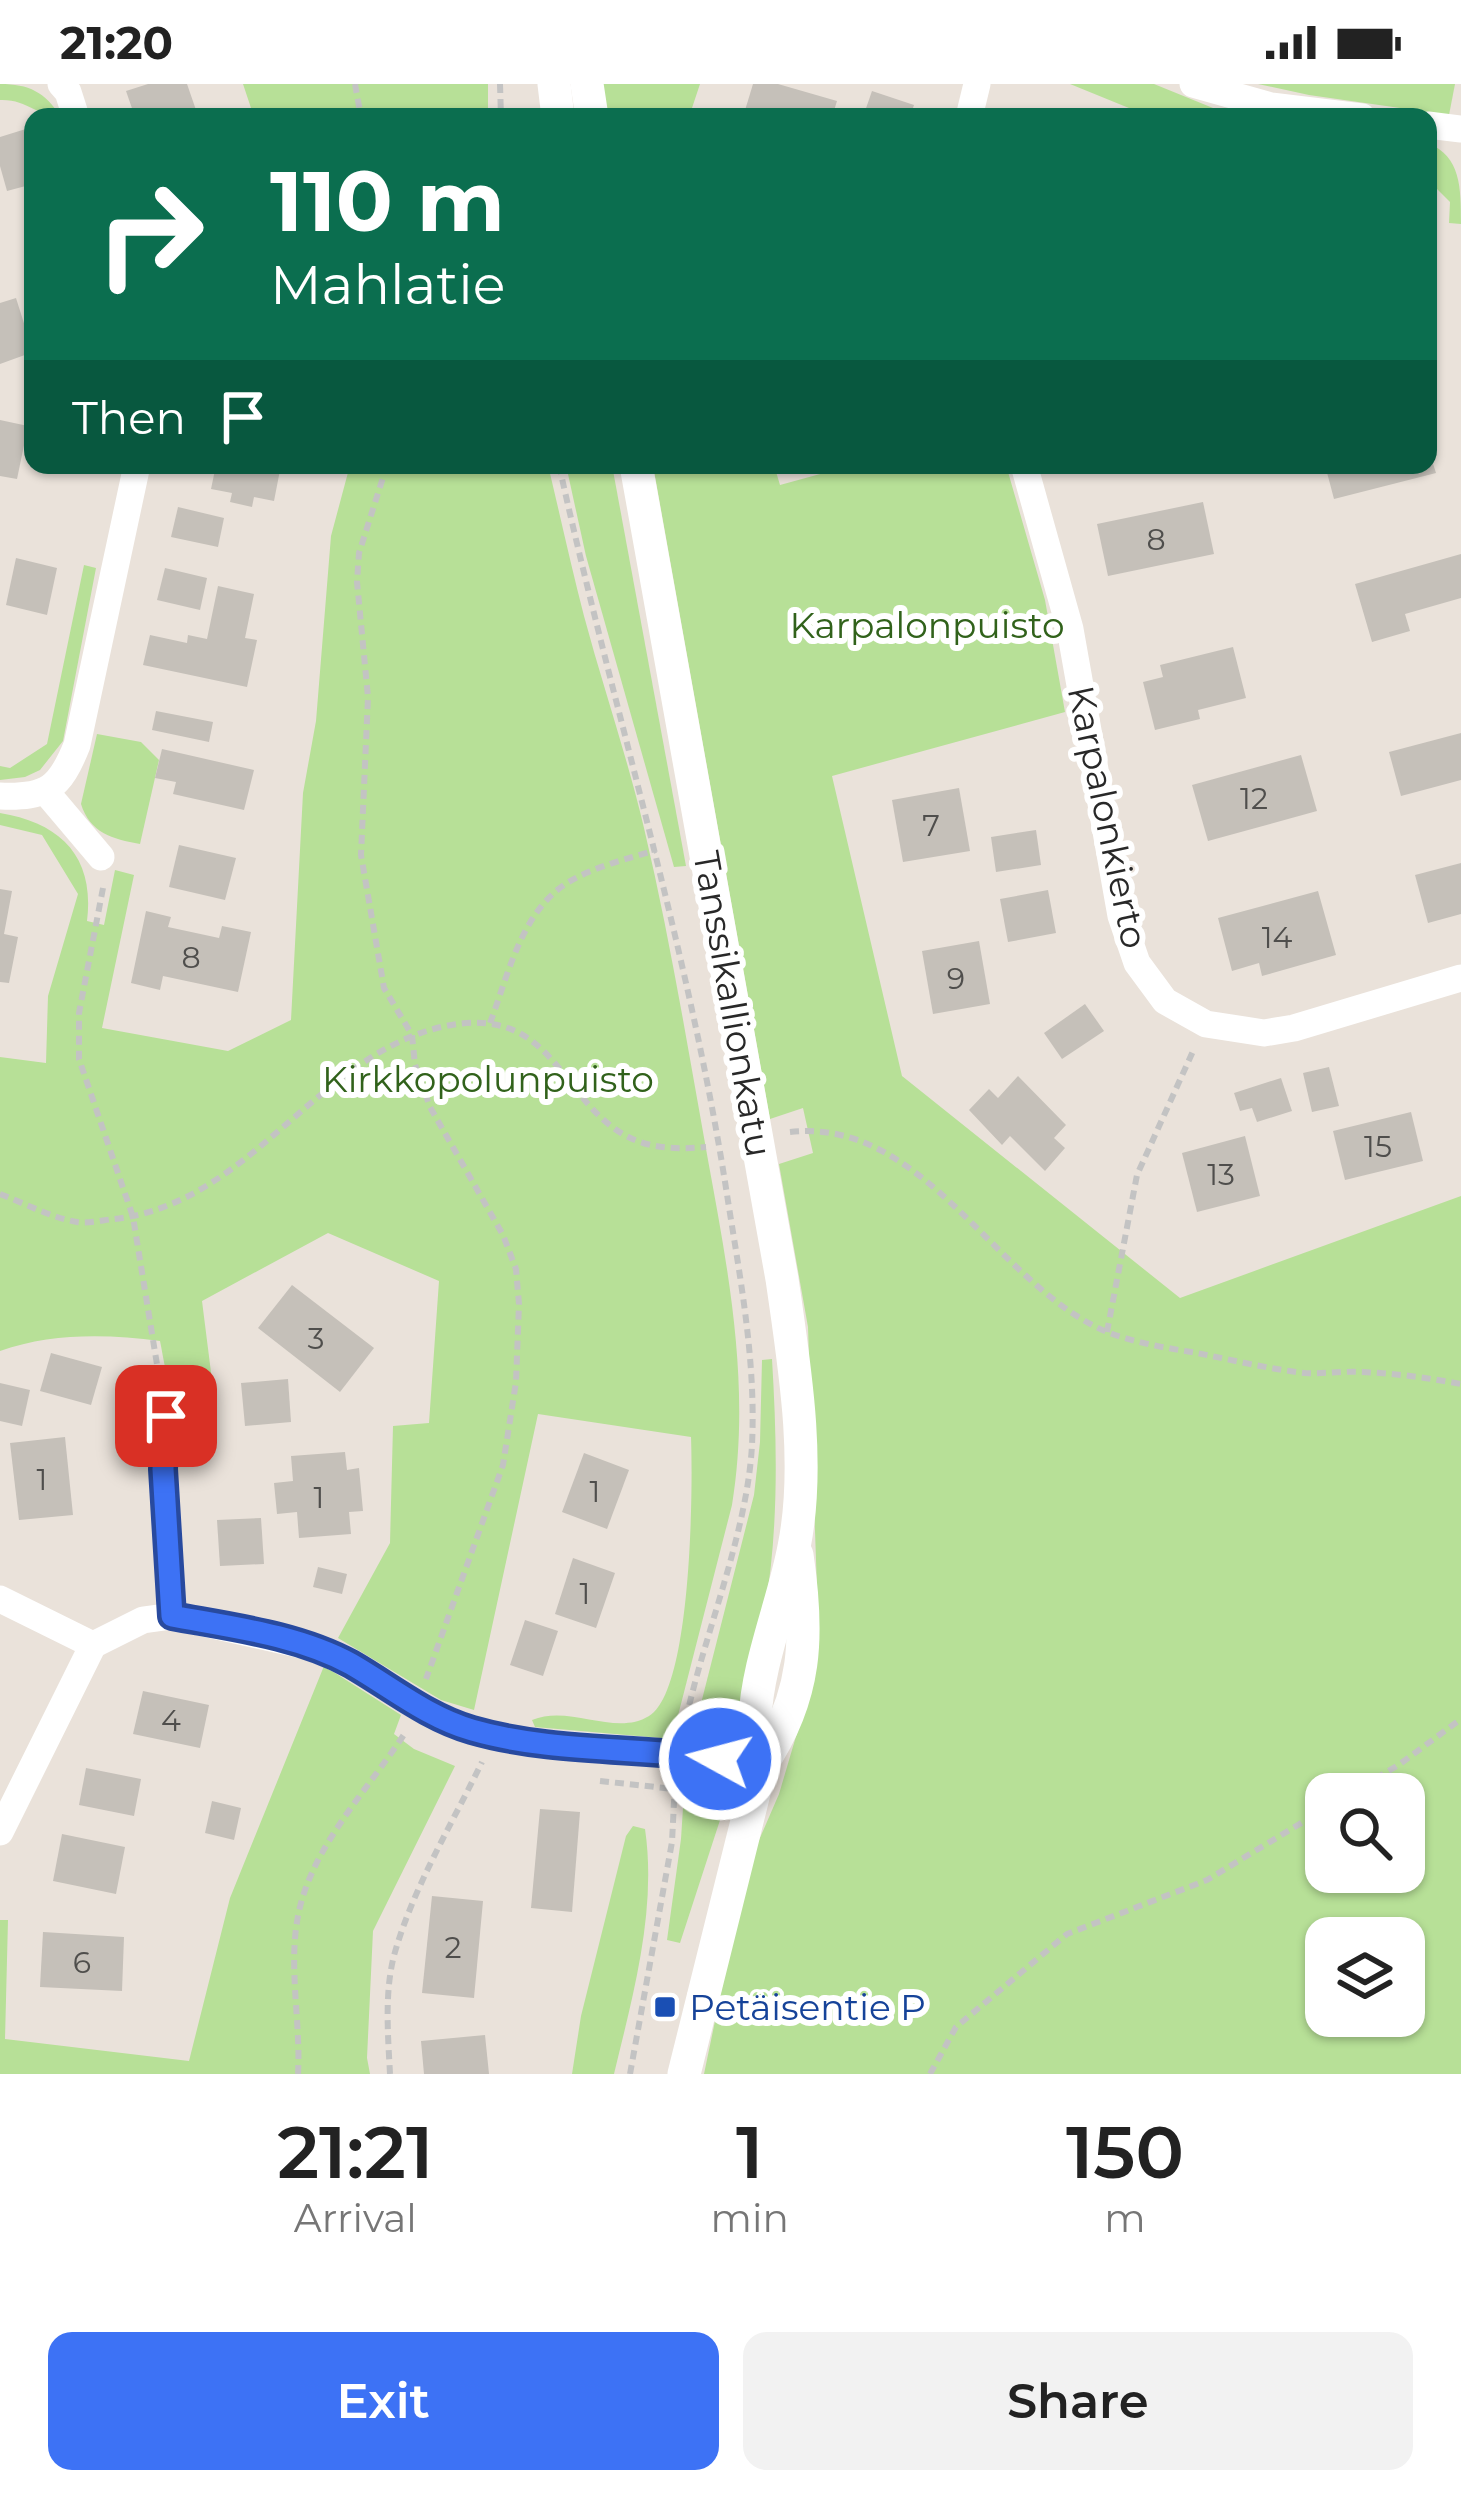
<!DOCTYPE html>
<meta charset="utf-8">
<style>
:root{--surface:#fff;--page:#f2f2f2;--text:#222;--muted:#767676;--accent:#3d72f5}
body{margin:0;font-family:Montserrat,sans-serif;background:var(--page);color:var(--text);height:100vh;display:flex;flex-direction:column;font-size:45px;white-space:nowrap}
*{box-sizing:border-box;margin:0}
p{font-size:39px;color:var(--muted)}
.icon{flex:none;width:66px;height:66px;fill:none;stroke:currentColor;stroke-width:2;stroke-linecap:round;stroke-linejoin:round}
.map{position:relative;height:1990px;overflow:hidden}
.side{display:flex;flex-direction:column;background:var(--surface);flex:1}
.side>*{flex:none}
.hud{position:absolute;left:24px;top:24px;width:1413px;height:366px;border-radius:24px;box-shadow:0 3px 9px #0004;background:#0b6e4f;color:#fff;overflow:hidden}
.controls{position:absolute;left:1305px;top:1689px;display:grid;gap:24px}
.controls a{display:grid;place-items:center;width:120px;height:120px;border-radius:24px;background:var(--surface);box-shadow:0 3px 9px #0004;font-size:60px}
.pin{position:absolute;display:grid;place-items:center;width:102px;height:102px;color:#fff;margin:-51px;border-radius:24px;box-shadow:0 6px 18px #0006}
.me{position:absolute;width:132px;margin:-66px;rotate:277deg;stroke-linejoin:round;filter:drop-shadow(0 0 9px #0008)}
.turn{display:flex;align-items:center;gap:42px;height:252px;padding:0 48px;font-size:54px}
.turn .icon{width:156px;height:156px;stroke-width:2.5}
.turn b{display:block;font-size:84px;line-height:102px}
.then{display:flex;align-items:center;height:114px;padding:0 48px;background:#0003;gap:24px;font-size:45px}
.eta{display:flex;justify-content:space-evenly;align-items:center;height:204px;text-align:center}
.eta b{font-size:72px;font-weight:600;line-height:84px}
.action{display:flex;gap:24px;margin-top:auto;padding:24px 48px}
.action a{flex:1;height:138px;border-radius:24px;background:var(--accent);color:#fff;font-size:48px;font-weight:600;line-height:138px;text-align:center}
.action a+a{background:var(--page);color:var(--text)}
.status{display:flex;justify-content:space-between;align-items:center;height:84px;padding:0 60px;background:var(--surface);direction:ltr}
.status svg{height:33px;fill:currentColor}
.map>svg:first-child{display:block}
.green{fill:#b7e097;fill-rule:evenodd}
.building{fill:#c5c0b9}
.lines{fill:none;stroke-linecap:round;stroke-linejoin:round}
.path{stroke:#c3c3c3;stroke-width:6;stroke-dasharray:9 6;stroke-linecap:butt}
.minor{stroke:#fff;stroke-width:27}
.tertiary{stroke:#fff;stroke-width:33}
.route-casing{stroke:#284a9f;stroke-width:30}
.route{stroke:#3d72f5;stroke-width:21}
.transit-dot{fill:#1a4fb4;stroke:#fff;stroke-width:4.5}
.labels{text-anchor:middle;dominant-baseline:central;stroke-width:12;stroke-linejoin:round;paint-order:stroke}
.number-label{font-size:30px;fill:#4f4e4c}
.park-label{font-size:36px;fill:#31621b;stroke:#fff}
.street-label{font-size:36px;fill:#282828;stroke:#fff}
.transit-label{font-size:36px;fill:#164399;stroke:#fff;text-anchor:start}
</style>
<div class="status"><b>21:20</b><svg viewBox="0 0 49 12"><path d="M0 12V9h3v3zM5 12V6h3v6zM10 12V3h3v9zM15 12V0h3v12zM26 1h20v11H26zM47 4h2v5h-2z"/></svg></div>
<div class="map">
<svg width="1461" height="1990" viewBox="0 0 1461 1990">
<rect width="100%" height="100%" fill="#eae2da"/>
<g class="green">
<path d="M0,0c29,0 45,8 61,33 -24,0 -33,-18 -61,-17z"/>
<path d="M243,0h245v33h-234z"/>
<path d="M598,0h102l-11,33h-86z"/>
<path d="M1070,0h84l59,24 -4,9h-58z"/>
<path d="M1258,0h197l-6,31 -140,-20z"/>
<path d="M1428,59c33,14 33,44 33,81l-12,-1 1,-21 -22,-22z"/>
<path d="M350,381h198c12,50 23,101 36,151 19,71 43,140 60,212 26,110 44,221 64,332 21,114 43,229 24,345l-60,234 -137,-12 -3,-7c38,-16 83,17 117,-4 43,-25 44,-229 42,-279l-153,-23 -64,296 -33,-10 -103,-62 52,-95 3,-117 36,-3 10,-142 -111,-48 -126,68 12,95c-49,6 -46,-17 -54,-55 -54,-7 -109,-8 -160,10v-294l46,6 2,-67 30,-102 -36,-59 -42,-10v-12c61,10 95,44 87,108l17,4 11,-55 19,5 -32,153 126,23 63,-31 12,-227 13,-72 15,-185z"/>
<path d="M566,381h46l74,401 -12,1 -88,-311z"/>
<path d="M653,381h121l6,20 73,-20h153l39,135 20,112 -233,64 70,300 278,222 281,-102v878h-757l37,-178 15,-49 23,-53 23,-78 15,-127 -9,-262 -29,-163 34,-11 -10,-45 -33,11zM1326,1710h78v78h-78zM1326,1854h78v78h-78z"/>
<path d="M84,481l12,3 -33,173 -23,29 -15,7 -25,3v-14l10,2 37,-24z"/>
<path d="M97,650l44,8 18,18 -19,84c-28,-5 -50,-11 -59,-40z"/>
<path d="M772,1275c5,83 7,167 -7,250 -6,39 -18,79 -26,118l-27,12h-20l62,-244 6,-53 2,-82z"/>
<path d="M324,1582l77,49 -7,19 20,15 41,17 -82,165 -6,127 3,16h-370v-154h8l-3,119 184,22 41,-163z"/>
<path d="M693,1692l14,12 14,29 -41,126 -13,-3 14,-101 4,-62z"/>
<path d="M633,1742l12,3c12,81 -12,166 -31,245h-42l9,-58 45,-180z"/>
</g>
<g class="building">
<path d="M148,0h39l9,26 -13,7h-48l-9,-26z"/>
<path d="M753,0h25l59,17 -5,16h-89z"/>
<path d="M872,7l42,14 -4,12h-47z"/>
<path d="M29,44l4,56 -26,7 -7,-25v-29z"/>
<path d="M16,214l17,54 -33,12v-61z"/>
<path d="M0,336l28,6 -11,53 -17,-3z"/>
<path d="M1428,364l8,25 -102,26 -9,-34h103z"/>
<path d="M216,381h65l-7,36 -20,-4 -2,10 -22,-5 2,-9 -21,-4z"/>
<path d="M1203,418l11,52 -106,22 -11,-52z"/>
<path d="M178,423l46,11 -6,29 -47,-10z"/>
<path d="M1461,470v44l-56,16 5,17 -38,11 -17,-58z"/>
<path d="M16,474l41,10 -10,47 -41,-10z"/>
<path d="M165,484l42,10 -7,32 -43,-10z"/>
<path d="M218,502l36,8 -9,44 12,2 -10,47 -104,-22 7,-30 37,8 1,-8 19,4z"/>
<path d="M1233,563l13,51 -48,12 2,9 -45,11 -12,-48 20,-5 -3,-12z"/>
<path d="M156,627l57,11 -4,20 -57,-12z"/>
<path d="M1461,649v47l-60,16 -12,-44z"/>
<path d="M162,665l92,21 -10,40 -71,-16 3,-12 -21,-4z"/>
<path d="M1301,671l16,56 -109,30 -16,-56z"/>
<path d="M959,704l11,63 -67,11 -11,-62z"/>
<path d="M1036,746l5,35 -45,7 -5,-35z"/>
<path d="M179,761l57,13 -11,42 -56,-13z"/>
<path d="M1461,779v51l-33,9 -13,-48z"/>
<path d="M0,805l12,2 -8,43 14,3 -9,46 -9,-1z"/>
<path d="M1048,806l8,43 -48,9 -8,-43z"/>
<path d="M1318,807l18,64 -74,21 -3,-13 -27,8 -14,-53z"/>
<path d="M146,827l25,6 -3,10 51,11 3,-12 29,6 -13,60 -75,-16 -3,14 -29,-7z"/>
<path d="M979,857l11,63 -57,10 -11,-63z"/>
<path d="M1085,920l19,27 -42,28 -18,-26z"/>
<path d="M1329,983l10,39 -27,6 -9,-39z"/>
<path d="M1018,992l48,49 -12,13 11,10 -20,23 -35,-35 -8,9 -33,-35 20,-21 9,9z"/>
<path d="M1281,994l11,33 -35,11 -5,-14 -12,3 -6,-18z"/>
<path d="M1411,1028l12,49 -78,19 -12,-49z"/>
<path d="M1245,1052l15,60 -63,16 -15,-59z"/>
<path d="M292,1201l82,63 -34,44 -82,-64z"/>
<path d="M51,1269l51,14 -11,38 -51,-14z"/>
<path d="M288,1295l3,43 -46,4 -4,-43z"/>
<path d="M0,1299l30,7 -8,36 -22,-5z"/>
<path d="M65,1353l8,78 -54,5 -9,-77z"/>
<path d="M345,1368l2,18 12,-2 4,43 -14,1 2,22 -52,4 -2,-26 -20,2 -3,-31 19,-2 -2,-25z"/>
<path d="M584,1369l45,17 -22,59 -45,-17z"/>
<path d="M261,1434l3,46 -44,2 -3,-46z"/>
<path d="M573,1474l42,15 -19,55 -41,-14z"/>
<path d="M318,1483l29,7 -5,20 -29,-7z"/>
<path d="M525,1536l33,11 -15,45 -33,-11z"/>
<path d="M143,1607l66,14 -9,43 -67,-14z"/>
<path d="M86,1684l55,11 -7,37 -55,-11z"/>
<path d="M212,1717l29,7 -7,32 -29,-7z"/>
<path d="M540,1725l40,3 -8,100 -41,-4z"/>
<path d="M62,1750l63,13 -9,47 -63,-13z"/>
<path d="M432,1812l51,5 -9,97 -52,-5z"/>
<path d="M43,1848l81,5 -2,54 -82,-4z"/>
<path d="M485,1951l4,39h-65l-3,-33z"/>
</g>
<g class="lines">
<g class="path">
<path d="M355,0l6,33"/>
<path d="M500,0l1,33"/>
<path d="M387,381l-28,88 -2,29 11,115 -7,158 23,133 28,47 3,30 15,42 73,128 13,34 3,35 -3,78 -13,83 -77,214"/>
<path d="M559,381c54,246 131,486 169,736 13,82 28,161 24,244 -5,91 -49,191 -68,283"/>
<path d="M103,804l-24,125v46l54,158 28,172"/>
<path d="M490,939c18,-47 31,-111 77,-140 26,-16 60,-24 89,-33"/>
<path d="M790,1048c135,-15 205,153 317,200 28,11 60,16 90,21 35,7 72,16 108,20 19,1 37,-2 56,-1 33,1 67,6 100,12"/>
<path d="M0,1110c24,9 52,24 77,28 11,2 26,-2 37,-3 136,-15 201,-162 327,-192 121,-28 118,89 202,116 21,6 41,6 63,4"/>
<path d="M1107,1248l30,-157 57,-126"/>
<path d="M600,1697l74,8"/>
<path d="M1350,1710l50,-30 61,-45"/>
<path d="M298,1990c3,-51 -10,-107 0,-158 13,-69 70,-126 107,-183"/>
<path d="M390,1990c-2,-39 -6,-84 5,-122 19,-66 57,-128 87,-190"/>
<path d="M630,1990l42,-232 3,-60"/>
<path d="M930,1990l26,-47 111,-93 140,-54 119,-72"/>
</g>
<g class="minor">
<path d="M61,0l7,8 8,25"/>
<path d="M1193,0l78,22 91,11"/>
<path d="M969,33l8,-33"/>
<path d="M1428,41l33,4"/>
<path d="M1024,381l46,164 51,287 16,47 28,38 41,23 58,9 30,-5 167,-50"/>
<path d="M46,708l55,65"/>
<path d="M0,712c47,2 60,-8 77,-51l60,-280"/>
<path d="M165,1332l-2,54 9,146"/>
<path d="M0,1515l93,46"/>
<path d="M0,1748l93,-187 50,-25 29,-4 139,31 37,16 68,43 56,24 58,12 149,11 82,12"/>
</g>
<g class="tertiary">
<path d="M554,0l4,33"/>
<path d="M587,0l5,33"/>
<path d="M636,381l146,814c12,84 29,184 12,268 -10,54 -37,117 -39,172 -1,15 4,32 6,46"/>
<path d="M684,1990l77,-309c46,-69 48,-129 36,-210"/>
</g>
</g>
<g class="lines">
<g class="route-casing">
<path id="route" d="M166,1332l-3,53 9,147c59,11 126,19 179,48 40,23 76,53 121,66 80,23 167,17 248,29"/>
</g>
<use href="#route" class="route"/>
</g>
<rect class="transit-dot" x="653" y="1911" width="24" height="24" rx="6"/>
<g class="labels">
<g class="number-label">
<text x="1156" y="455">8</text>
<text x="1254" y="714">12</text>
<text x="931" y="741">7</text>
<text x="1277" y="853">14</text>
<text x="191" y="873">8</text>
<text x="956" y="894">9</text>
<text x="1378" y="1062">15</text>
<text x="1221" y="1090">13</text>
<text x="316" y="1254">3</text>
<text x="42" y="1395">1</text>
<text x="595" y="1407">1</text>
<text x="319" y="1413">1</text>
<text x="585" y="1509">1</text>
<text x="171" y="1636">4</text>
<text x="453" y="1863">2</text>
<text x="82" y="1878">6</text>
</g>
<g class="park-label">
<text x="927" y="541">Karpalonpuisto</text>
<text x="488" y="995">Kirkkopolunpuisto</text>
</g>
<g class="street-label">
<text transform="translate(1108 733) rotate(78)">Karpalonkierto</text>
<text transform="translate(733 920) rotate(80)">Tanssikallionkatu</text>
</g>
<g class="transit-label">
<text x="689" y="1923">Petäisentie P</text>
</g>
</g>
</svg>
<div class="controls">
<a><svg class="icon" aria-label="search" viewBox="0 0 24 24"><circle cx="10" cy="10" r="6"/><path d="M15 15l6 6"/></svg></a>
<a><svg class="icon" aria-label="layers" viewBox="0 0 24 24"><path d="M12 4l9 5-9 5-9-5zM3 14l9 5 9-5"/></svg></a>
</div>
<div class="pin" style="left:166px;top:1332px;background:#d93025"><svg class="icon" aria-label="arrive" viewBox="0 0 24 24"><path d="M6 21V4h12l-3 4 3 4H6"/></svg></div>
<svg class="me" style="left:720px;top:1675px" viewBox="-20 -20 40 40"><circle r="17" fill="#3d72f5" stroke="#fff" stroke-width="3"/><path d="M0-11L8 9 0 5-8 9z" fill="#fff"/></svg>
<div class="hud">
<div class="turn"><svg class="icon" aria-label="right" viewBox="0 0 24 24"><path d="M7 20v-9h11M14 6l5 5-5 5"/></svg><div><b>110 m</b>Mahlatie</div></div>
<div class="then">Then<svg class="icon" aria-label="arrive" viewBox="0 0 24 24"><path d="M6 21V4h12l-3 4 3 4H6"/></svg></div>
</div>
</div>
<section class="side">
<div class="eta">
<div><b>21:21</b><p>Arrival</p></div>
<div><b>1</b><p>min</p></div>
<div><b>150</b><p>m</p></div>
</div>
<div class="action"><a>Exit</a><a>Share</a></div>
</section>
